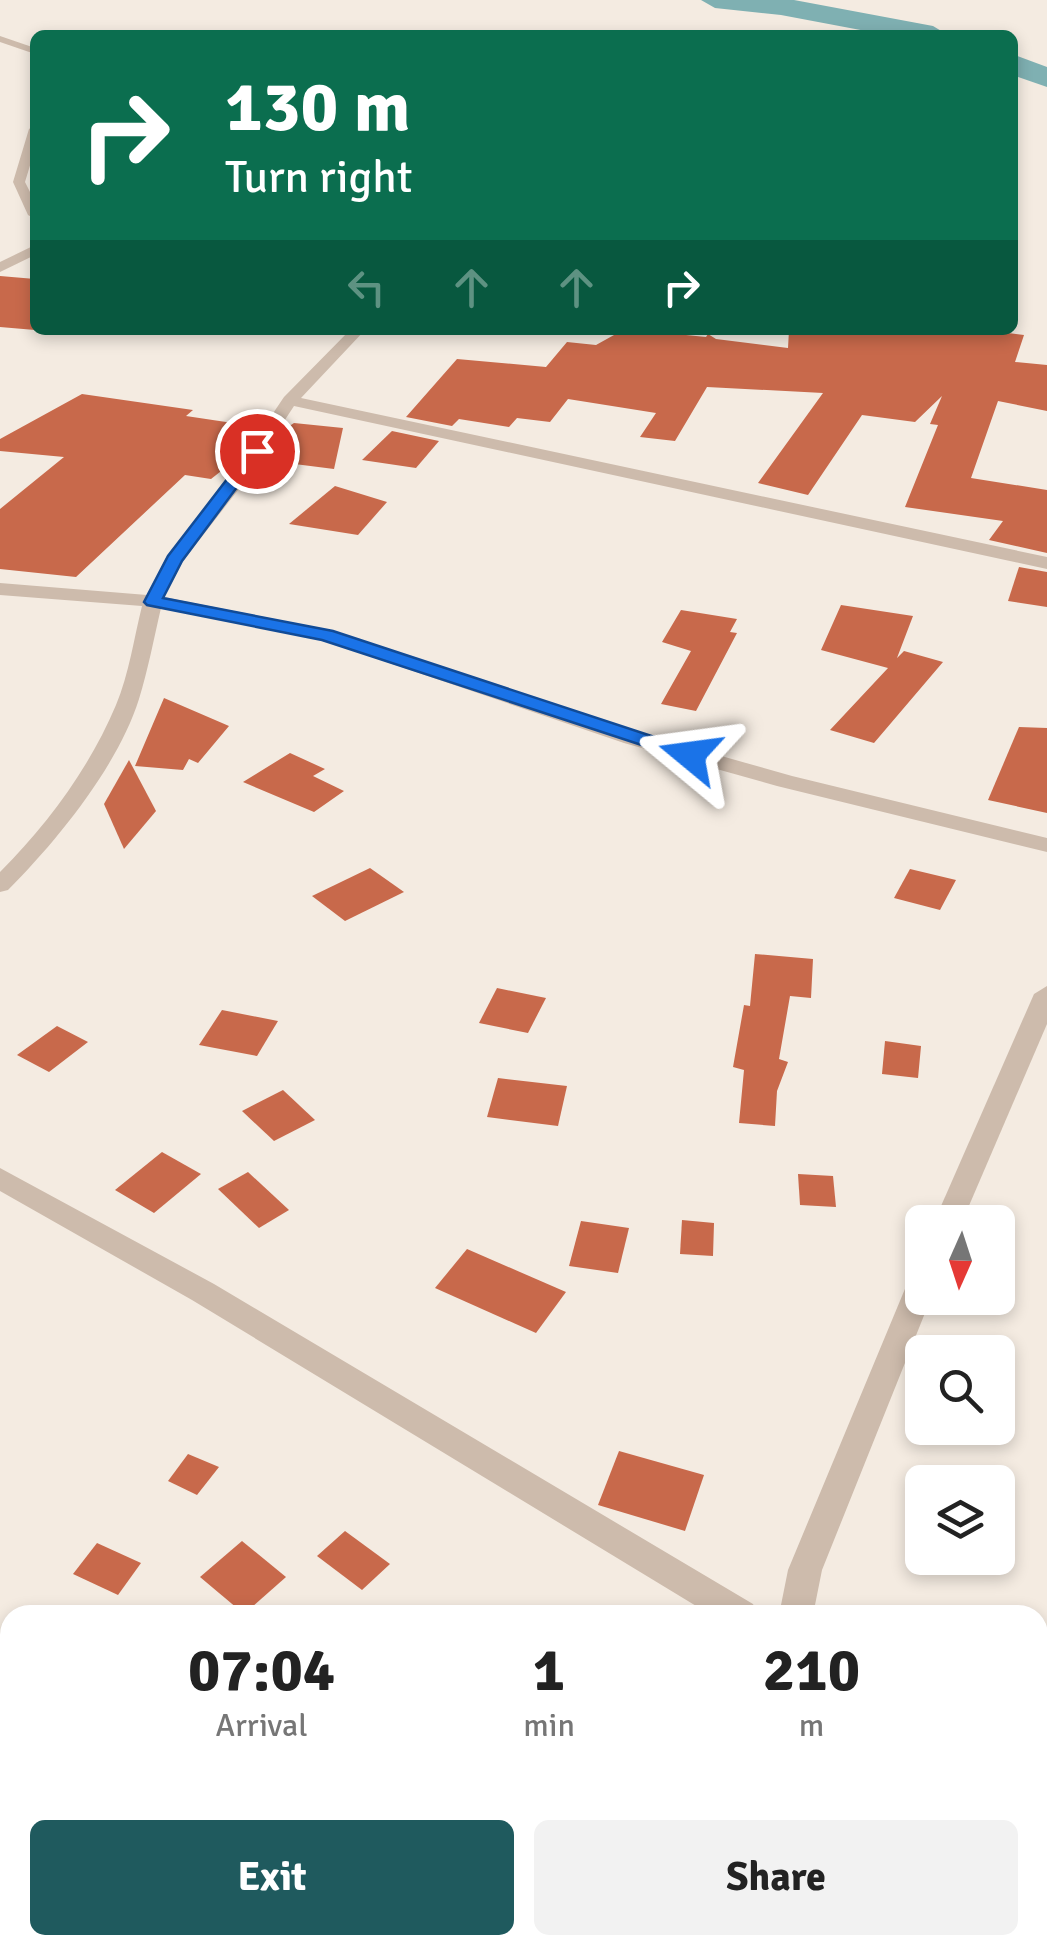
<!DOCTYPE html>
<style>
:root{--surface:#fff;--page:#f2f2f2;--text:#222;--muted:#767676;--accent:#1f5a5e}
body{margin:0;font-family:Signika,sans-serif;background:var(--page);color:var(--text);height:100vh;display:flex;flex-direction:column;font-size:38px;white-space:nowrap}
*{box-sizing:border-box;margin:0}
p{font-size:32px;color:var(--muted)}
.icon{flex:none;width:55px;height:55px;fill:none;stroke:currentColor;stroke-width:2;stroke-linecap:round;stroke-linejoin:round}
.map{position:relative;flex:1;overflow:hidden}
.details{position:absolute;left:0px;top:1605px;width:1048px;height:350px;display:flex;flex-direction:column;background:var(--surface);border-radius:30px 30px 0 0;box-shadow:0 5px 15px #0003}
.details>*{flex:none}
.banner{position:absolute;left:30px;top:30px;width:988px;height:305px;border-radius:15px;box-shadow:0 5px 15px #0003;background:#0b6e4f;color:#fff;overflow:hidden}
.needle{width:65px;rotate:183deg}
.fabs{position:absolute;left:905px;top:1205px;display:grid;gap:20px}
.fabs a{display:grid;place-items:center;width:110px;height:110px;border-radius:15px;background:var(--surface);box-shadow:0 5px 15px #0003;font-size:50px}
.pin{position:absolute;display:grid;place-items:center;width:85px;height:85px;color:#fff;margin:-42px;border:5px solid #fff;border-radius:50%;box-shadow:0 2px 10px #0007}
.me{position:absolute;width:110px;margin:-55px;rotate:286deg;stroke-linejoin:round;filter:drop-shadow(0 0 8px #0008)}
.turn{display:flex;align-items:center;gap:35px;height:210px;padding:0 30px;font-size:45px}
.turn .icon{width:130px;height:130px;stroke-width:2.5}
.turn b{display:block;font-size:70px;line-height:85px}
.lanes{display:flex;align-items:center;height:95px;padding:0 30px;background:#0003;justify-content:center;gap:50px;direction:ltr}
.lanes .off{opacity:.35}
.eta{display:flex;justify-content:space-evenly;align-items:center;height:170px;text-align:center}
.eta b{font-size:60px;font-weight:700;line-height:70px}
.primary-button{display:flex;gap:20px;margin-top:auto;padding:20px 30px}
.primary-button a{flex:1;height:115px;border-radius:15px;background:var(--accent);color:#fff;font-size:40px;font-weight:700;line-height:115px;text-align:center}
.primary-button a+a{background:var(--page);color:var(--text)}
.map>svg:first-child{display:block}
.lines{fill:none;stroke-linecap:round;stroke-linejoin:round}
.river{fill:#7fb0b2;fill-rule:evenodd}
.building{fill:#c8694b}
.street{fill:#cdbbac;fill-rule:evenodd}
.route{fill:#1a73e8;stroke:#114b97;stroke-width:2.5}
</style>
<div class="map">
<svg width="1047" height="1955" viewBox="0 0 1047 1955">
<rect width="100%" height="100%" fill="#f4ebe1"/>
<g class="lines">
<g class="river">
<path d="M701,0h93l139,26 15,9h-61l-106,-20 -66,-7z"/>
<path d="M1012,54l35,13v20l-35,-12z"/>
</g>
</g>
<g class="building">
<path d="M0,276l35,3v51l-35,-3z"/>
<path d="M623,330l24,5 5,-5h38l-4,5 20,2 2,-3 8,5 72,9 1,-18h223l-4,3 16,2 -9,27 32,3v46l-49,-10 -27,77 76,12v63l-58,-13 14,-19 -98,-14 33,-82 -8,-1 12,-28 -27,26 -53,-7 -54,80 -50,-12 65,-90 -116,-6 -32,54 -35,-4 16,-24 -88,-14 -18,23 -33,-4 -8,9 -50,-8 -7,7 -46,-9 51,-58 89,8 21,-25 29,3z"/>
<path d="M82,394l111,16 -7,6 73,11 -20,30 -28,22 -26,-4 -109,102 -76,-8v-60l64,-52 -64,-6v-12z"/>
<path d="M294,423l49,5 -9,41 -71,-9 19,-29z"/>
<path d="M392,431l47,10 -23,27 -54,-8z"/>
<path d="M335,486l52,16 -29,33 -69,-11z"/>
<path d="M1019,567l28,5v35l-39,-6z"/>
<path d="M841,605l72,11 -16,42 7,-7 39,11 -69,81 -44,-13 58,-62 -67,-18z"/>
<path d="M681,610l56,9 -7,13 7,1 -41,78 -35,-7 30,-53 -29,-9z"/>
<path d="M164,698l65,28 -31,37 -9,-4 -6,11 -48,-4z"/>
<path d="M1019,727l28,1v85l-59,-13z"/>
<path d="M290,753l35,16 -12,7 31,15 -30,21 -71,-30z"/>
<path d="M129,760l27,51 -32,38 -20,-45z"/>
<path d="M370,868l34,24 -59,29 -33,-25z"/>
<path d="M910,869l46,11 -16,30 -46,-12z"/>
<path d="M755,954l58,5 -2,39 -21,-2 -11,63 9,3 -11,29 -2,35 -36,-3 5,-53 -11,-3 11,-62 6,1z"/>
<path d="M497,988l49,10 -18,35 -49,-10z"/>
<path d="M222,1010l56,11 -21,35 -58,-11z"/>
<path d="M57,1026l31,16 -39,30 -32,-17z"/>
<path d="M885,1041l36,5 -3,32 -36,-4z"/>
<path d="M498,1078l69,8 -9,40 -71,-9z"/>
<path d="M283,1090l32,30 -41,21 -32,-30z"/>
<path d="M162,1152l39,22 -47,39 -39,-23z"/>
<path d="M248,1172l41,38 -30,18 -41,-39z"/>
<path d="M798,1174l35,2 3,31 -36,-2z"/>
<path d="M682,1220l32,3 -1,33 -33,-2z"/>
<path d="M581,1221l48,7 -11,45 -49,-7z"/>
<path d="M467,1249l99,43 -30,41 -101,-45z"/>
<path d="M619,1451l85,24 -19,56 -87,-26z"/>
<path d="M188,1454l31,13 -22,28 -29,-14z"/>
<path d="M345,1531l45,33 -28,26 -45,-34z"/>
<path d="M242,1541l44,36 -42,37 -44,-37z"/>
<path d="M97,1543l44,20 -23,32 -45,-21z"/>
</g>
<g class="lines">
<g class="street">
<path d="M0,36l35,12v6l-35,-12z"/>
<path d="M35,125v24l-10,33 10,20v17l-7,-4 -15,-33 16,-53z"/>
<path d="M35,245v10l-35,17v-10z"/>
<path d="M350,330h15l-64,68 746,159v12l-753,-163 -49,75 -62,80 -19,36 169,34 307,102 152,43 255,62v14l-270,-66 -153,-43 -302,-103 -161,-32c-7,30 -13,62 -22,91 -21,67 -82,142 -131,191l-8,2v-20c48,-48 90,-105 116,-167 13,-31 18,-67 26,-99l-142,-11v-12l147,12 20,-39 65,-82 52,-77z"/>
<path d="M1047,986v38l-85,198h-28l100,-228z"/>
<path d="M0,1168l214,116 539,320 5,11h-47l-519,-315 -192,-109z"/>
<path d="M922,1273v25h9l-109,272 -9,45h-34l9,-45 119,-286 4,-8z"/>
<path d="M796,1945h40l2,10h-40z"/>
</g>
</g>
<path class="route" d="M251,448l13,3 -82,110 -19,37 170,33 364,120v8h-13l-362,-119 -175,-35 -3,-3 24,-46z"/>
</svg>
<div class="fabs">
<a><svg class="needle" viewBox="-14 -14 28 28"><path d="M0-13l5 13h-10z" fill="#e53935"/><path d="M0 13l5-13h-10z" fill="#767676"/></svg></a>
<a><svg class="icon" aria-label="search" viewBox="0 0 24 24"><circle cx="10" cy="10" r="6"/><path d="M15 15l6 6"/></svg></a>
<a><svg class="icon" aria-label="layers" viewBox="0 0 24 24"><path d="M12 4l9 5-9 5-9-5zM3 14l9 5 9-5"/></svg></a>
</div>
<div class="pin" style="left:257px;top:451px;background:#d93025"><svg class="icon" aria-label="arrive" viewBox="0 0 24 24"><path d="M6 21V4h12l-3 4 3 4H6"/></svg></div>
<svg class="me" style="left:690px;top:755px" viewBox="-20 -20 40 40"><path d="M0-17L14 15 0 8-14 15z" fill="#1a73e8" stroke="#fff" stroke-width="4"/></svg>
<div class="banner">
<div class="turn"><svg class="icon" aria-label="right" viewBox="0 0 24 24"><path d="M7 20v-9h11M14 6l5 5-5 5"/></svg><div><b>130 m</b>Turn right</div></div>
<div class="lanes"><svg class="icon off" aria-label="left" viewBox="0 0 24 24"><path d="M17 20v-9H6M10 6l-5 5 5 5"/></svg><svg class="icon off" aria-label="ahead" viewBox="0 0 24 24"><path d="M12 20V5M6 11l6-6 6 6"/></svg><svg class="icon off" aria-label="ahead" viewBox="0 0 24 24"><path d="M12 20V5M6 11l6-6 6 6"/></svg><svg class="icon" aria-label="right" viewBox="0 0 24 24"><path d="M7 20v-9h11M14 6l5 5-5 5"/></svg></div>
</div>
<section class="details">
<div class="eta">
<div><b>07:04</b><p>Arrival</p></div>
<div><b>1</b><p>min</p></div>
<div><b>210</b><p>m</p></div>
</div>
<div class="primary-button"><a>Exit</a><a>Share</a></div>
</section>
</div>
